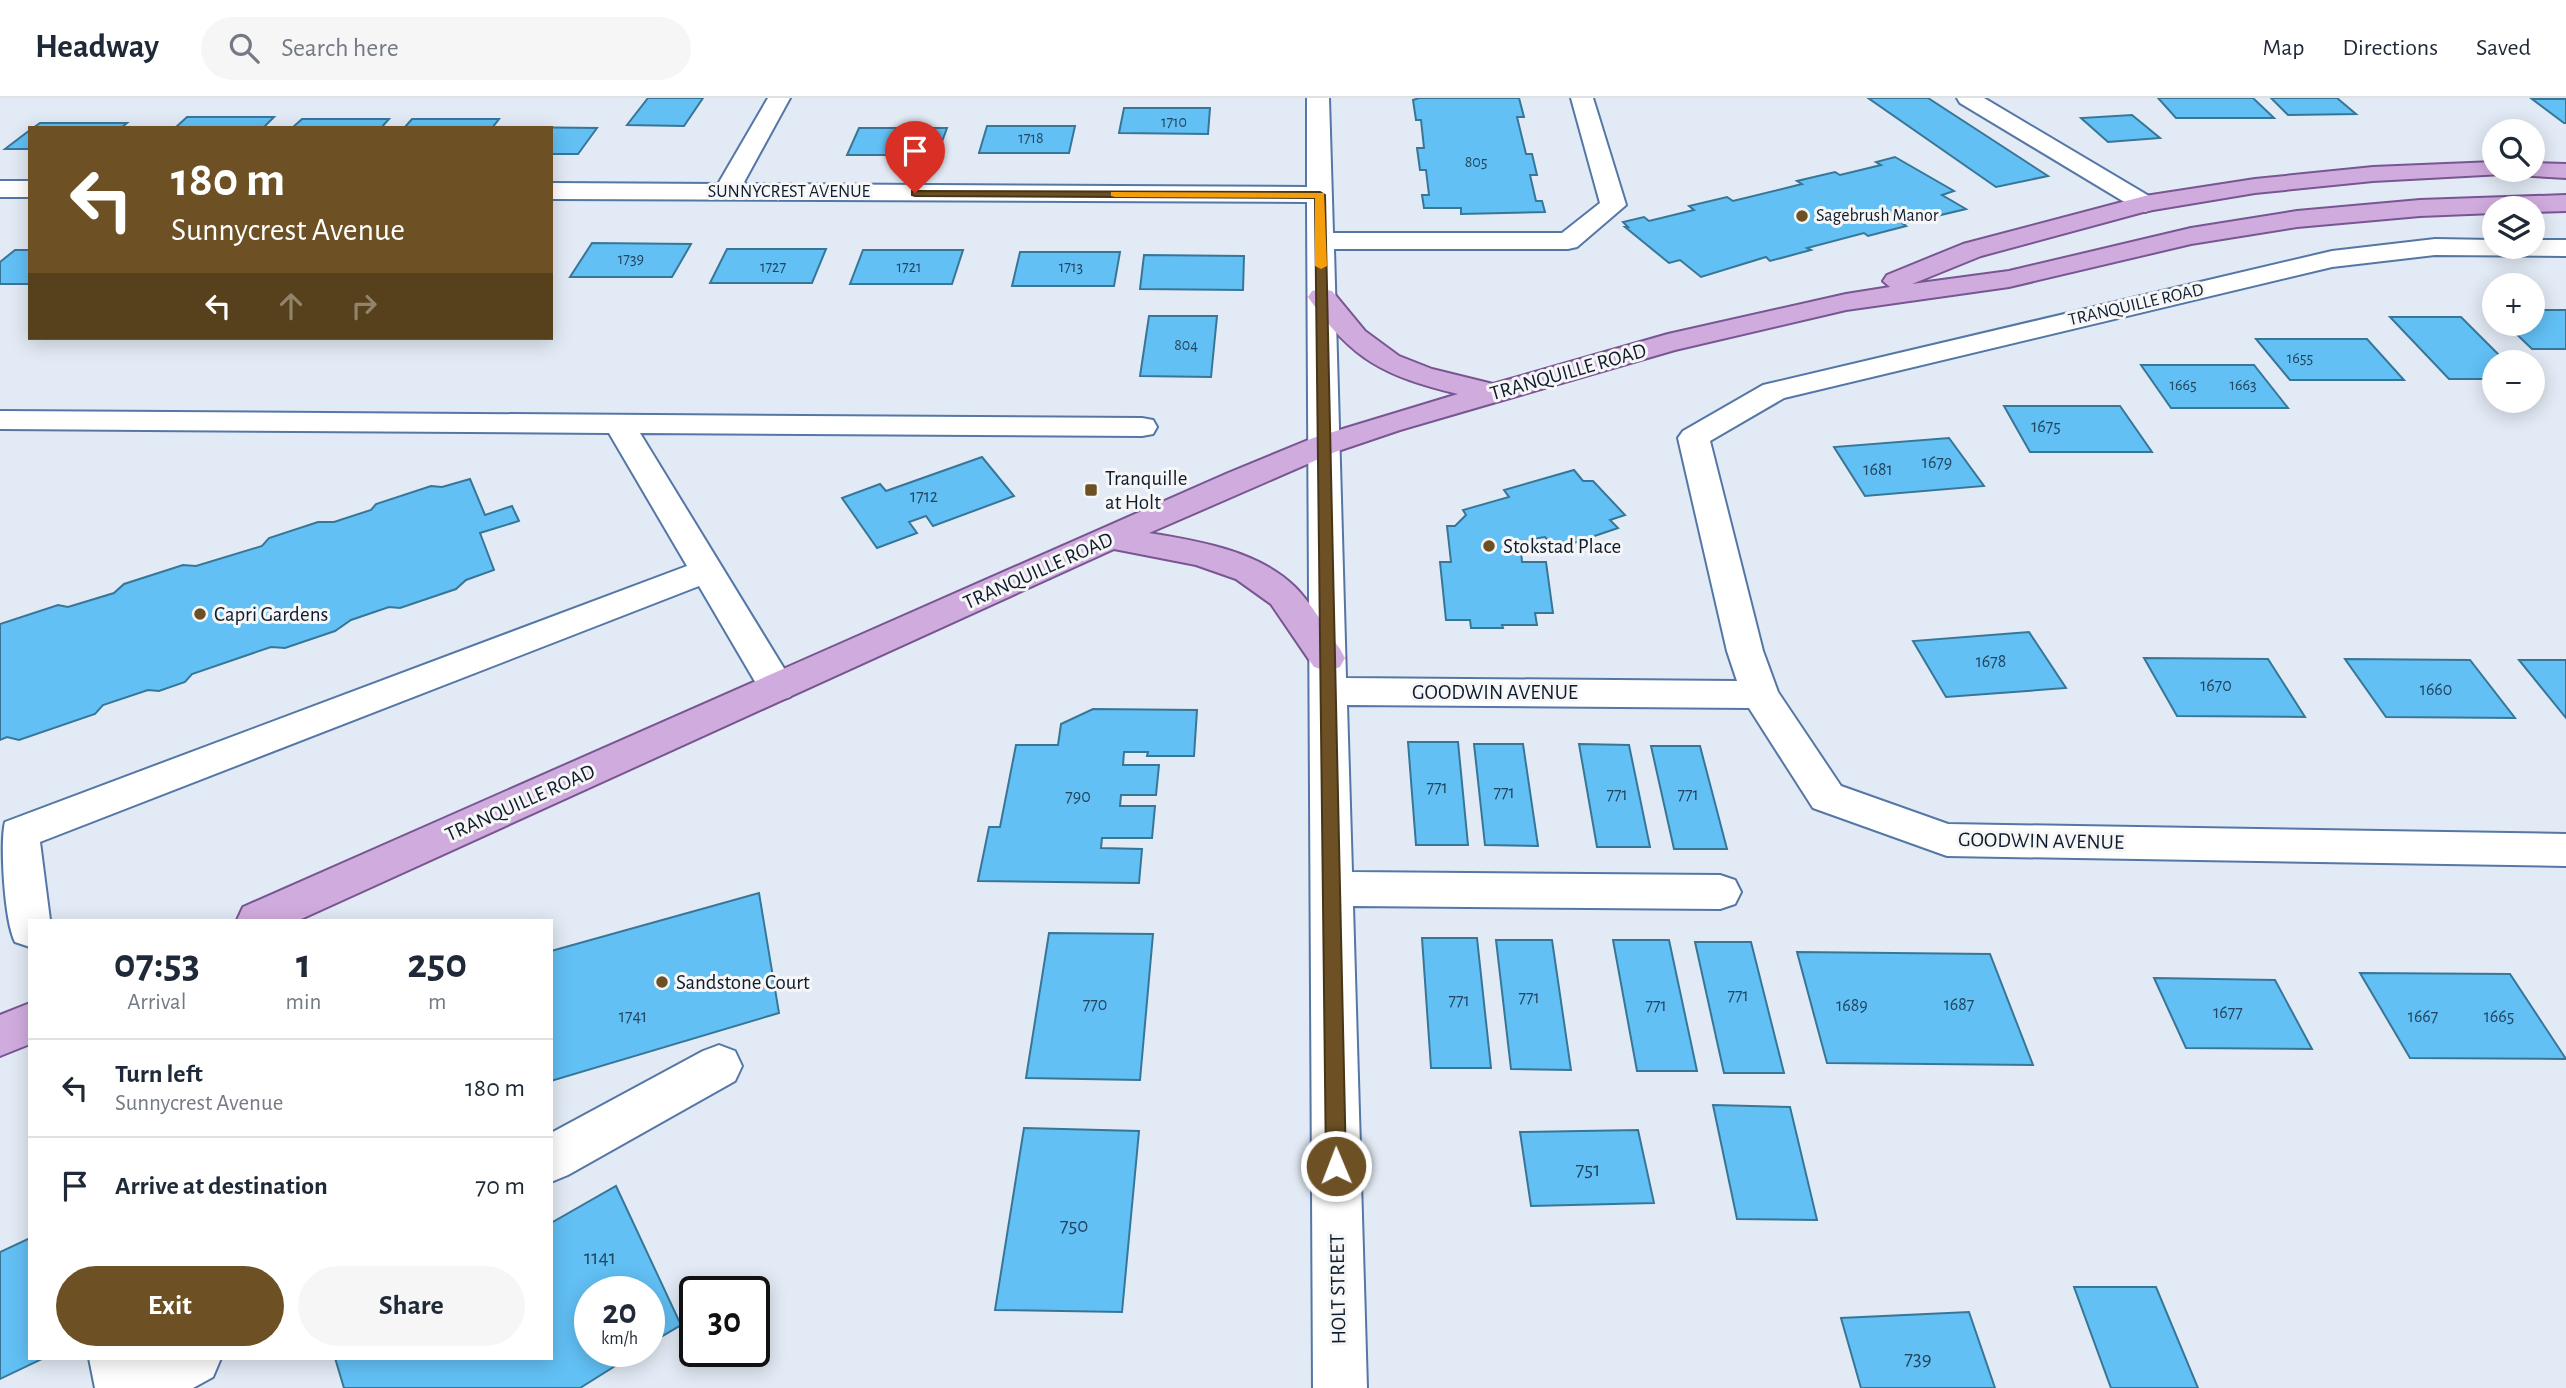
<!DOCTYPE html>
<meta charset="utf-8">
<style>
:root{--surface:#fff;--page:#f6f6f7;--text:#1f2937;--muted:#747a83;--line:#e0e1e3;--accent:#6d5124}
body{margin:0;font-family:"Alegreya Sans",sans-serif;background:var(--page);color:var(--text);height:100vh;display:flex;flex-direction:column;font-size:26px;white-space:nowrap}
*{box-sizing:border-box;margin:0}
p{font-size:23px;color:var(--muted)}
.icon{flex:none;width:38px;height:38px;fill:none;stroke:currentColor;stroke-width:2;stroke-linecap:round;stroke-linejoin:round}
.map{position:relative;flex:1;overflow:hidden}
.sheet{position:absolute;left:28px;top:821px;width:525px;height:441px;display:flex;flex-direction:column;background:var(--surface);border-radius:0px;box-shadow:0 4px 18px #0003}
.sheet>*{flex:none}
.top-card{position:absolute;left:28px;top:28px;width:525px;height:214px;border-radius:0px;box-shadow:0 4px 18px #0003;background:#6d5124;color:#fff;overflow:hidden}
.tools{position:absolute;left:2482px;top:21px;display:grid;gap:14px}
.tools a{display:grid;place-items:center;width:63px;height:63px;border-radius:50%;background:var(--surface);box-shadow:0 4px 18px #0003;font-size:35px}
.speed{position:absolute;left:574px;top:1178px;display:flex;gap:14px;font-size:35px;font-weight:700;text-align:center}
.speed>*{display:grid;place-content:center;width:91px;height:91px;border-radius:50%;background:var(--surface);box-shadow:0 4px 18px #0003;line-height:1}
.speed small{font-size:18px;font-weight:400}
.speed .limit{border:4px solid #111;border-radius:10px;background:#fff;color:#111}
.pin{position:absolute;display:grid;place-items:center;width:60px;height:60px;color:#fff;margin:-72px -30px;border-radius:50% 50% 50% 0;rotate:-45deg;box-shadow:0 0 7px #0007}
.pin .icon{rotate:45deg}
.me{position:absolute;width:77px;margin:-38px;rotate:359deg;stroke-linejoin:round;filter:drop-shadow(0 0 5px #0008)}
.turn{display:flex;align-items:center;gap:24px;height:147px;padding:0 28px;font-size:32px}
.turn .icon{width:91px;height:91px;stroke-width:2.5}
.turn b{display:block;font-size:49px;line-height:60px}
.lanes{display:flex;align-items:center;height:66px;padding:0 28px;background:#0003;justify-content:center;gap:35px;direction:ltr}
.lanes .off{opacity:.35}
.eta{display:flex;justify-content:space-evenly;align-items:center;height:119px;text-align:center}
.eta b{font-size:42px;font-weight:700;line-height:49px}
.action{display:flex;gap:14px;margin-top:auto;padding:14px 28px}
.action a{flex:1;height:80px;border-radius:42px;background:var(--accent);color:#fff;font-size:28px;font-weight:700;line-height:80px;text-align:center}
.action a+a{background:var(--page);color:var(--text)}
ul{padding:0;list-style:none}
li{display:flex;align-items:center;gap:21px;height:98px;padding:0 28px;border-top:2px solid var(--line)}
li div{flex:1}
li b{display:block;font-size:26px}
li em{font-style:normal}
header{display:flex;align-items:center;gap:42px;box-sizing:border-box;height:98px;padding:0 35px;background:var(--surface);border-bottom:2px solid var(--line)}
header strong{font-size:33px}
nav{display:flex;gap:38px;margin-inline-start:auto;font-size:24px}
.search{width:490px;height:63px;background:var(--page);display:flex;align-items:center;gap:18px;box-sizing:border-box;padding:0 24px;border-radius:38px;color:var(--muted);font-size:26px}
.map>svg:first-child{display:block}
.building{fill:#62c0f5;stroke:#387698;stroke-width:2}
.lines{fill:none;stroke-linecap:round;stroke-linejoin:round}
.minor-casing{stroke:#5477a6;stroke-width:4}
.major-casing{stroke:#785692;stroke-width:4}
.minor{fill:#fff;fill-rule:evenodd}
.major{fill:#d0acde;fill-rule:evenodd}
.route{fill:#6d5124;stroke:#473517;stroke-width:2}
.slow{fill:#f59e0b}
.poi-dot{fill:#6d5124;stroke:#f6f6f6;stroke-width:2.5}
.labels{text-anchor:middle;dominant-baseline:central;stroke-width:6;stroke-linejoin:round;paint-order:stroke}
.far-number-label{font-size:16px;fill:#234560}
.far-street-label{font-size:18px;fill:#0e1c2f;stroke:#f6f6f6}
.far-poi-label{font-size:18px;fill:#0e1c2f;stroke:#f6f6f6;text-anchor:start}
.number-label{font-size:18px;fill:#234560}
.street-label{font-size:21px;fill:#0e1c2f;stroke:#f6f6f6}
.poi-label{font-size:21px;fill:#0e1c2f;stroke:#f6f6f6;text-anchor:start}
.near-number-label{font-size:21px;fill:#234560}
</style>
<header>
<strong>Headway</strong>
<div class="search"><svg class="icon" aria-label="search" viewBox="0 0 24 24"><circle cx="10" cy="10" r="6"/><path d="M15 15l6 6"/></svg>Search here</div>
<nav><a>Map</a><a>Directions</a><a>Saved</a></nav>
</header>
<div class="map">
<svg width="2566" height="1290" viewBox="0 0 2566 1290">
<rect width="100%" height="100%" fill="#e2eaf5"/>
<g class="building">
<path d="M648,0h55l-19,28 -57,-1z"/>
<path d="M1419,0h100l5,19h-7l9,37h6l5,21h-7l6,26h6l3,11 -84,2v-6h-37l-2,-13h7l-3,-25h-6l-3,-22h7l-3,-28h-5l-3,-20z"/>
<path d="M1868,0h60l120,78 -52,11z"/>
<path d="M2158,0h95l21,20h-98z"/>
<path d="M2271,0h66l19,16 -68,1z"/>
<path d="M2532,1h34v24h-2z"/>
<path d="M1124,10h86l-2,26 -89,-1z"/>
<path d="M2132,17l28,23 -52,4 -27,-24z"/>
<path d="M187,19h87l-11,11h-88z"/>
<path d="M302,21h87l-8,9h-89z"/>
<path d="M412,21h87l-7,9h-88z"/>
<path d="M40,25h87l-6,5h-88z"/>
<path d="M987,28h88l-6,27h-90z"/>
<path d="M509,30v-1l88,1 -19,26h-27v-26z"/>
<path d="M859,30h88l-10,27h-90z"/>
<path d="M30,32v19h-25z"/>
<path d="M1895,59l59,34 -12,4 24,14 -63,15 3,2 -38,10 -4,-3 -57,15 4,2 -41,11 -4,-4 -65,20 -21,-17 -11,3 -44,-36h3l-5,-5 21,-5 5,4 45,-11 -5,-4 38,-9 6,4 69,-17 -5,-3 38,-9 5,3 41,-10 -5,-3z"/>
<path d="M592,145l99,1 -19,33h-102z"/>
<path d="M727,151h99l-14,34h-102z"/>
<path d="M15,152h15v34h-30v-22z"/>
<path d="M863,152h100l-11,34h-102z"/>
<path d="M1020,154h100l-6,34h-102z"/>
<path d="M1144,157l100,1 -1,34 -103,-1z"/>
<path d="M2532,212h34v39h-34l-26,-25h26z"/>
<path d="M1149,218h68l-6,61 -71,-1z"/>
<path d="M2390,219h71l45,45h-12v17h-45z"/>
<path d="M2256,241h111l37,41h-114z"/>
<path d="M2141,267h113l34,43h-117z"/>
<path d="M2004,308h116l32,46h-122z"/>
<path d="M1949,340l35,48 -119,10 -31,-49z"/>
<path d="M982,359l32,39 -81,30 -7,-10 -17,6 8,11 -40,15 -35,-50 38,-14 6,7z"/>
<path d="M1574,372l9,11h10l32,34 -15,5 8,8 -62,21 -11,-12 -13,2v3l-11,9 1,11h24l7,51h-18l2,12h-35l1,3h-32l-1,-8h-24l-6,-58h11l-4,-36h8l11,-11 -3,-5 46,-13 -5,-7z"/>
<path d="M470,381l15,36 27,-9 7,15 -39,12 14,37 -28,10 -10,9 -56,19 -11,-1 -38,13 -16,11 -50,17 -14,-1 -79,27 -7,8 -26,9 -11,-1 -45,15 -8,9 -76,26 -12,-3 -7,3v-116l58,-19 10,2 46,-14 10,-9 59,-19 13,1 66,-20 7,-8 49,-16h16l37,-12 5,-6 55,-18 11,1z"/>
<path d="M2029,534l37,56 -120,9 -33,-56z"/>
<path d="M2144,560l124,1 37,58 -128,-1z"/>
<path d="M2345,561l125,1 45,58 -129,-1z"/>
<path d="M2519,562h47v58z"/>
<path d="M1093,611l104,1 -3,46h-47l1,-4h-24l-1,13h36l-3,30h-35l-1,11h35l-3,32h-50l-1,10 41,1 -3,34 -161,-2 11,-54h11l16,-82h42l3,-21z"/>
<path d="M1408,644h50l10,103h-52z"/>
<path d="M1474,646h49l15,102 -53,-1z"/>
<path d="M1579,646l50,1 21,102h-53z"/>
<path d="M1651,648h49l27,103h-53z"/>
<path d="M759,795l20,120 -228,68v-130z"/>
<path d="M1049,835l104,1 -13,146 -114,-2z"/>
<path d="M1422,840h55l14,130h-60z"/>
<path d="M1496,842h56l19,130 -60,-1z"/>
<path d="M1613,842h56l28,131h-60z"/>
<path d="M1695,844h56l33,131h-60z"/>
<path d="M1797,854l193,2 43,111 -206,-2z"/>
<path d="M2360,875l150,1 56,85 -156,-1z"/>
<path d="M2154,880l121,2 37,69 -126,-1z"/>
<path d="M1713,1007l77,2 27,113 -80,-1z"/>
<path d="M1024,1030l115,3 -17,181 -127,-2z"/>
<path d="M1638,1032l16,73 -123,3 -11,-74z"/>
<path d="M616,1088l65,139 -32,19v-52h-59v59h49l-59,37h-236l-9,-30h216v-135z"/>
<path d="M30,1140v120l12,1 -42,20v-127z"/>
<path d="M2074,1189h82l42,101h-87z"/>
<path d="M1969,1214l26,76h-134l-20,-70z"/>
</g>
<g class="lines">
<g class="minor-casing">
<g id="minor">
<path d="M768,0h22l-47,86 564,3v-89h22l4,135h229l38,-30 -29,-105h22l33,107 -49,42 -9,2h-234l12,429 391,3 -10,-30 -49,-213 5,-7 80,-46 569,-134 103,-12 59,1v7h38v-7h34v16l-131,-1 -103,12 -548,131 -74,43 53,210 15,41 63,94 107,38 618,10v32l-619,-10 -134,-48 -64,-100 -402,-3 5,167 368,3 15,5 6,12 -6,12 -15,5 -367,-3 14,482h-54l-6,-1186 -756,-3v-16l167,1z"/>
<path d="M1957,0h27l170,101 4,5 -4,5 -9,3 -9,-3 -176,-106z"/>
<rect x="0" y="83" width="30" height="16"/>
<path d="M0,313l1142,7 11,2 4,7 -4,7 -11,2 -502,-3 156,255 -6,9 -13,4 -13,-4 -65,-111 -659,256 10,78h-20v27l-15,-5c-11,-22 -15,-100 -10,-120l682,-256 -78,-133 -609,-4z"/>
<path d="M719,947l16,6 7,15 -7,15 -167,94 -17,7v-49l152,-82z"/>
<path d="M89,1260h132l-8,19 -20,11h-98z"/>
</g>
</g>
<g class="major-casing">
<g id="major">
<path d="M2494,64v8h12l-3,4 -130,7 -118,12 -108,18 -166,45 -69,28 97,-13 182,-43 106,-17 123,-11 146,-5v16l-34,1v-4h-38v5l-74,3 -123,11 -106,17 -182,43 -163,23 -171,40 -275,80 -65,22 -186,81c49,8 110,18 146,54 18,18 30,42 45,62l5,9 -5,9 -13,4 -13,-4 -43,-63 -35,-25 -40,-14 -82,-16 -815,371h-62l6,-13 985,-434 85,-35 145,-44c-74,-18 -106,-34 -150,-97l4,-6 10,-2 10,2 33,40 34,25 33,13 61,15 175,-50 178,-40 44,-7 -7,-6 4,-6 76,-31 182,-48 110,-17 118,-12z"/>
<path d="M2532,65l34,1v14l-51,-3 -3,-5h20z"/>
<path d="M30,905v41l-30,12v-41z"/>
</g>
</g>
<use href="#minor" class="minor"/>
<use href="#major" class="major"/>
</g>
<path class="route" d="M912,93l408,1 5,3 21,971 -3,7 -7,3 -7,-3 -3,-7 -11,-968 -400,-2 -3,-1z"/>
<path class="slow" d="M1111,94l213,1 3,73 -6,3 -6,-3v-68l-200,-1 -4,-1z"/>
<g class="poi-dot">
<circle cx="1802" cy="118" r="7"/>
<rect x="1084" y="385" width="14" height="14" rx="3.5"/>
<circle cx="1489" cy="448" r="7"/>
<circle cx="200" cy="516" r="7"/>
<circle cx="662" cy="884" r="7"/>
</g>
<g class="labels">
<g class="far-number-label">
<text x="1174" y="24">1710</text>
<text x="1031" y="40">1718</text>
<text x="1476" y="64">805</text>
<text x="631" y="161">1739</text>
<text x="773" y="169">1727</text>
<text x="909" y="169">1721</text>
<text x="1071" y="169">1713</text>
<text x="1186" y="247">804</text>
<text x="2300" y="260">1655</text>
<text x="2183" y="287">1665</text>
<text x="2243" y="287">1663</text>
</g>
<g class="far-street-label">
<text x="789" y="94">SUNNYCREST AVENUE</text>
<text transform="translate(2136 207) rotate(-13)">TRANQUILLE ROAD</text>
</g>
<g class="far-poi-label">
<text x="1816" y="118">Sagebrush Manor</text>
</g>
<g class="number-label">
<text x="2046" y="329">1675</text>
<text x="1937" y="365">1679</text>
<text x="1878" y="372">1681</text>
<text x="924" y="399">1712</text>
<text x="1991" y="564">1678</text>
<text x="2216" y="588">1670</text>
<text x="2436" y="592">1660</text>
<text x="1437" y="690">771</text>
<text x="1504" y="695">771</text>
<text x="1617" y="697">771</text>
<text x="1688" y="697">771</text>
<text x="1078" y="699">790</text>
<text x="1738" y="898">771</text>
<text x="1529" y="900">771</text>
<text x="1459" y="903">771</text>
<text x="1095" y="907">770</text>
<text x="1959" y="907">1687</text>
<text x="1656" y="908">771</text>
<text x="1852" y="908">1689</text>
<text x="2228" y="915">1677</text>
<text x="633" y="919">1741</text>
<text x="2423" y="919">1667</text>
<text x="2499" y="919">1665</text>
</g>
<g class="street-label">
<text transform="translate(1568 274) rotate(-16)">TRANQUILLE ROAD</text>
<text transform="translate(1038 473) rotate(-24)">TRANQUILLE ROAD</text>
<text x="1495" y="594">GOODWIN AVENUE</text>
<text transform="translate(520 705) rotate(-24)">TRANQUILLE ROAD</text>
<text transform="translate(2041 743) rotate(1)">GOODWIN AVENUE</text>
<text transform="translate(1338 1191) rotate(-91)">HOLT STREET</text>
</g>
<g class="poi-label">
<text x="1105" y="380">Tranquille<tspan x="1105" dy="24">at Holt</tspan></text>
<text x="1503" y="448">Stokstad Place</text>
<text x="214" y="516">Capri Gardens</text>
<text x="676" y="884">Sandstone Court</text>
</g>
<g class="near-number-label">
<text x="1588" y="1071">751</text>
<text x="1074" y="1127">750</text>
<text x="600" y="1159">1141</text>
<text x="1918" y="1260">739</text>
</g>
</g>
</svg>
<div class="tools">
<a><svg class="icon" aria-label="search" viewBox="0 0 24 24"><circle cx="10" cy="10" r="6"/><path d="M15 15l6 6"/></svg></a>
<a><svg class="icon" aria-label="layers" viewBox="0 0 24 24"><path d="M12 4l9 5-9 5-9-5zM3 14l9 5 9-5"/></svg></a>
<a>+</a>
<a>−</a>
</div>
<div class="speed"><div>20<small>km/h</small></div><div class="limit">30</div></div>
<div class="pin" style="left:915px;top:95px;background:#d93025"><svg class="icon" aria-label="arrive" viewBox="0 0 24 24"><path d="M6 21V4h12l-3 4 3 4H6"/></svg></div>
<svg class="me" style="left:1336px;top:1068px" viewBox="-20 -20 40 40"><circle r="17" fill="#6d5124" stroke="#fff" stroke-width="3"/><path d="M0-11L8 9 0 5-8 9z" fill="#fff"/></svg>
<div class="top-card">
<div class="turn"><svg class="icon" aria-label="left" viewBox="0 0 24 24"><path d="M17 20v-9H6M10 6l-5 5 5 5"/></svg><div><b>180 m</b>Sunnycrest Avenue</div></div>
<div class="lanes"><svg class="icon" aria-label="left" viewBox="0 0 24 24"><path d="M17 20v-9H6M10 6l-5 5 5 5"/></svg><svg class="icon off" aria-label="ahead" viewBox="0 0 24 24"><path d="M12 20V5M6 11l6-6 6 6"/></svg><svg class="icon off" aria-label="right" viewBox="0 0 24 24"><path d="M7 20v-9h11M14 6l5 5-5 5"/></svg></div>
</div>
<section class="sheet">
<div class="eta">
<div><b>07:53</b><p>Arrival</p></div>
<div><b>1</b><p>min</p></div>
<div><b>250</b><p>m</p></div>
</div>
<ul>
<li><svg class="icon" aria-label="left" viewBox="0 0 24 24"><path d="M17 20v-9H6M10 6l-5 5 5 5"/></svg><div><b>Turn left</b><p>Sunnycrest Avenue</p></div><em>180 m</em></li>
<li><svg class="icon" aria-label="arrive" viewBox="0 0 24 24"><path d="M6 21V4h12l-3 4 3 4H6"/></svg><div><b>Arrive at destination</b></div><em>70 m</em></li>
</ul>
<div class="action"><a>Exit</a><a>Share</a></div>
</section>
</div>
